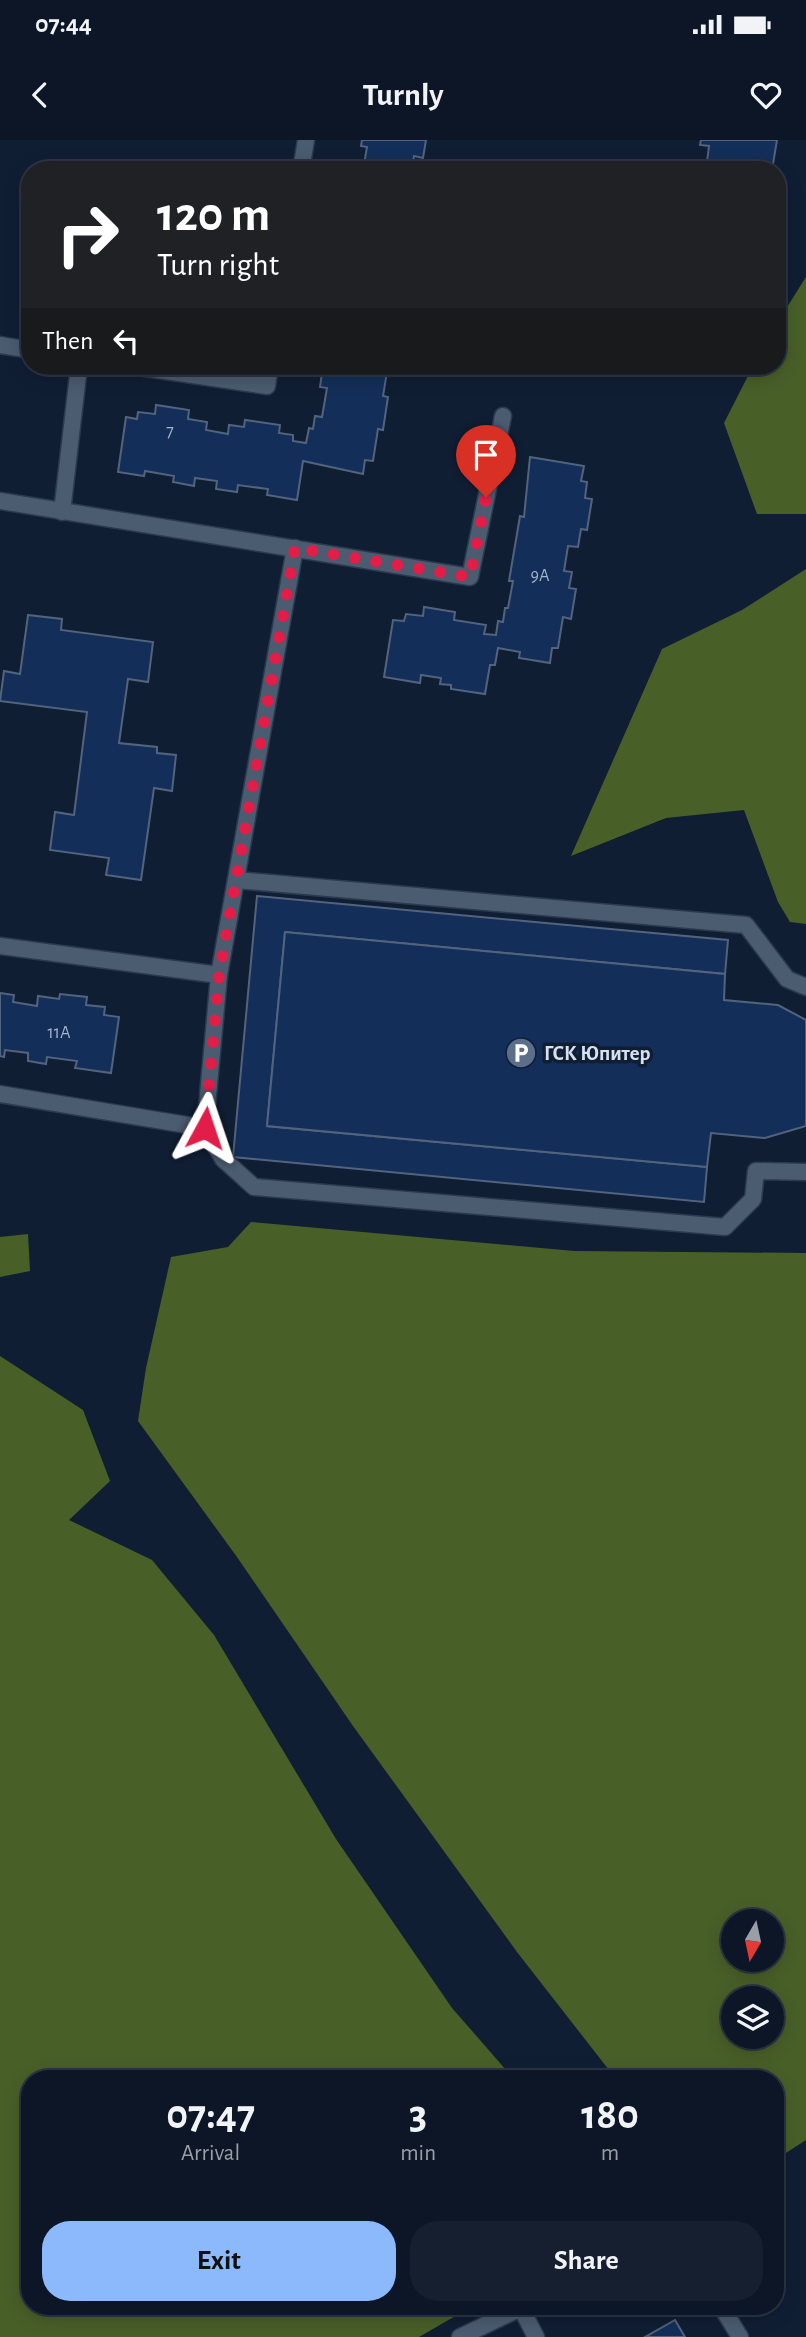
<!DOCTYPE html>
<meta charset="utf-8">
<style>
:root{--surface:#0c1627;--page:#151f2f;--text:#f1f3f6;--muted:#9a9fa7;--line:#2c3544;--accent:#8cb9fc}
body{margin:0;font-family:"Alegreya Sans",sans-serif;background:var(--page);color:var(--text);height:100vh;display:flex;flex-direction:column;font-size:26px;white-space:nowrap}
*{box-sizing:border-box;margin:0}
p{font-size:23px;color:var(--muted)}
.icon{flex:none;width:38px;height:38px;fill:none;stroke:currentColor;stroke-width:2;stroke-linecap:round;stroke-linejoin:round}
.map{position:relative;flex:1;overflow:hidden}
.sheet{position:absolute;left:21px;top:1930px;width:763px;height:245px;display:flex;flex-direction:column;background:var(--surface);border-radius:28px;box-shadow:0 4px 18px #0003,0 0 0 2px var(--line)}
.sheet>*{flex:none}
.hud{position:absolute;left:21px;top:21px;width:765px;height:214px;border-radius:28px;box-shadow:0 4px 18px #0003,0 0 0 2px var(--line);background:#202124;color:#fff;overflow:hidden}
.needle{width:46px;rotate:189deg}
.fabs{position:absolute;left:721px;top:1769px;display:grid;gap:14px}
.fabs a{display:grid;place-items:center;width:63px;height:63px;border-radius:50%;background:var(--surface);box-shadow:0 4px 18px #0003,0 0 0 2px var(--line);font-size:35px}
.pin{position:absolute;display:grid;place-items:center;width:60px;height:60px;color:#fff;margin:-72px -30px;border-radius:50% 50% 50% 0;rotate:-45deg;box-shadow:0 0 7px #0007}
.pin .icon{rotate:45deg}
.me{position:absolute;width:77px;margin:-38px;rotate:5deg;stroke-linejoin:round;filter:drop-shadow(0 0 5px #0008)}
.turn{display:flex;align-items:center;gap:24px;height:147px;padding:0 21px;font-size:32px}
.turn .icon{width:91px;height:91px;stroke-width:2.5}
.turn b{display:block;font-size:49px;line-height:60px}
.then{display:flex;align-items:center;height:66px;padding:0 21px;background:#0003;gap:14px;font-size:26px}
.eta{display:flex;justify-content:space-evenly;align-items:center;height:119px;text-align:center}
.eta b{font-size:42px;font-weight:700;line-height:49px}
.button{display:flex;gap:14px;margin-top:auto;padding:14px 21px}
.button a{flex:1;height:80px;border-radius:28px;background:var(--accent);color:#111;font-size:28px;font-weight:700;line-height:80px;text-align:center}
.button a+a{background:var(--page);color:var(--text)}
.status{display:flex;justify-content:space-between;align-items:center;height:49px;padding:0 35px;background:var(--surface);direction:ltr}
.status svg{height:19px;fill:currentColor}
header{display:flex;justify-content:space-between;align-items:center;height:91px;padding:0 21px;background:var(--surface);font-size:32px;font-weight:700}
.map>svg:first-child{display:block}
.forest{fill:#495f28;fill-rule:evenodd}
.building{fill:#132f59;stroke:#52637d;stroke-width:2}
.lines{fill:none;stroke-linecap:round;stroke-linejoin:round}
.lane-casing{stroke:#2c394e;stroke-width:19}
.lane{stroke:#4b5c70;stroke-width:16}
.route{stroke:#e11d48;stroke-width:12;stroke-dasharray:0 21.6}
.labels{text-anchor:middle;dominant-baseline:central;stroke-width:7;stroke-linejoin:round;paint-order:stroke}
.number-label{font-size:18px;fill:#a5b4ca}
.poi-label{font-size:21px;font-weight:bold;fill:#d6e0ef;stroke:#101e34;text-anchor:start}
</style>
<div class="status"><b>07:44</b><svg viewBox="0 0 49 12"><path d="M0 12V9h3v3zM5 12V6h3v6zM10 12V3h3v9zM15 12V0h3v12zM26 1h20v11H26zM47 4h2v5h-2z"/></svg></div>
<header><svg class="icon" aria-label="back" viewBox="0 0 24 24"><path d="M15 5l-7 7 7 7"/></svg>Turnly<svg class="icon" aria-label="heart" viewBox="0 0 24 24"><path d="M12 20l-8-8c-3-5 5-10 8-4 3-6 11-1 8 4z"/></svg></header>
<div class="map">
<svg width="806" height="2197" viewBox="0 0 806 2197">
<rect width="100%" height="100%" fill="#101e34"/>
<g class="forest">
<path d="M806,137v237h-49l-33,-91 29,-57h24v-43z"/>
<path d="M806,429v355l-16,-2 -12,-20 -34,-92 -78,8 -95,38 91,-207 80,-39z"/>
<path d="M251,1082l323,29 232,2v887l-28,18h-3v-79h-159l-99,-127 -164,-226 -116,-169 -99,-136 8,-53 25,-111 57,-10zM733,1782h39v38h-39zM772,1858v39h-39v-39z"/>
<path d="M28,1094l2,37 -30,6v-40z"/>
<path d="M0,1216l83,54 27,71 -41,39 83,40 62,75 122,204 116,169 62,71h-484v227l441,1 -52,30h-419z"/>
</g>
<g class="building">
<path d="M362,0h64l-3,18 -9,-2 -2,14h-49l4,-23 -6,-1z"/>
<path d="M701,0h76l-5,30h-66l3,-24 -9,-1z"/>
<path d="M323,226h65l-5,30 5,1 -5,33 -5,-1 -5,32 -8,-1 -2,14 -60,-13 -6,39 -30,-5 1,-6 -30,-4 -1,7 -21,-3 1,-8 -22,-3 -1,8 -21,-4 1,-6 -29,-5 -1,5 -26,-4 8,-55 11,2 1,-7 17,2 1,-9 33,5 -1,9 19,3 -1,8 22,4 1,-9 15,2 1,-7 35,5 -1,8 14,2v6l13,2 3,-15 4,1 2,-13 7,1 5,-29 -7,-1z"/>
<path d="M530,317l54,9 -3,15 6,1 -2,16 7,1 -5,31 -6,-1 -3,18 -10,-1 -4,25 8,1 -3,16 7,1 -5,30 -8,-2 -5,31h-6l-2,15 -31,-5 1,-6 -22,-4 -3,17h-5l-5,29 -34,-5v-4l-11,-1 1,-6 -20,-3 -1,8 -36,-6 9,-57 11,1 2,-7 17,2 1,-9 31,5 -1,8 32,5 -2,9 12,1 2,-14 5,1 2,-14h3l5,-27h-4l11,-65 4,1z"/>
<path d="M28,475l34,4 -1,11 92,12 -5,40 -20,-3 -9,64 38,4v6l19,2 -4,36 -18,-3 -13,92 -35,-5 3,-17 -59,-8 5,-38 19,3 13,-103 -87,-11 4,-30 16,3z"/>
<path d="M257,756l471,44 -3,34 -440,-42 -18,194 440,41 -3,35 -471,-45z"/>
<path d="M285,792l440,42 -1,26 54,5 28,15v106l-41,12 -54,-5 -4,34 -440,-41z"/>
<path d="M0,853l14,2 -1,7 24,4 1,-10 21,3 1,-5 27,3 -1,8 19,2 -1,8 15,2 -8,56 -36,-5 2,-7 -30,-4 -1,7 -18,-3v-8l-23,-3 -1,7 -4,-1z"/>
<path d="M675,2180l10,17h-40z"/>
</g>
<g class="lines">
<g class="lane-casing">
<g id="lane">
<path d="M301,30l5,-30"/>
<path d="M0,205l30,5"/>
<path d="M132,226l135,20 3,-20"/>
<path d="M0,361l470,76 33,-161"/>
<path d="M62,372l17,-146"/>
<path d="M236,740l510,45 41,54 19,8"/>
<path d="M0,806l219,29 -14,153 18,31 31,28 471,40 28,-28 3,-28 50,1"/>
<path d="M219,835l76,-427"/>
<path d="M0,954l205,34"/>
<path d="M524,2166l-3,2 15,29"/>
<path d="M721,2166l19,31"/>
<path d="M460,2197l61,-29"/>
</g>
</g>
<use href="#lane" class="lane"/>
</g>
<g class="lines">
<path class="route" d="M205,988l14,-153 76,-427 175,29 16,-80"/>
</g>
<defs>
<g id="parking-disc" transform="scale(1.575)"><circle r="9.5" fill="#5c6f8a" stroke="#101e34"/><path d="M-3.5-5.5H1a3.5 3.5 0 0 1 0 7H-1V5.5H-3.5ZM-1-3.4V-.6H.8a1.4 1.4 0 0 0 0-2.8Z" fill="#fff"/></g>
</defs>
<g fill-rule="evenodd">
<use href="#parking-disc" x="521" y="913"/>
</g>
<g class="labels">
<g class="number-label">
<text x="170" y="292">7</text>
<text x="540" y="436">9А</text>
<text x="59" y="893">11А</text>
</g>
<g class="poi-label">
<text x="544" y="913">ГСК Юпитер</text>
</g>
</g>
</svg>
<div class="fabs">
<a><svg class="needle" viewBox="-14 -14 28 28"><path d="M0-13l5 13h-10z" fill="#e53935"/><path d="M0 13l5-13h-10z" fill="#9a9fa7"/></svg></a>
<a><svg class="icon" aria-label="layers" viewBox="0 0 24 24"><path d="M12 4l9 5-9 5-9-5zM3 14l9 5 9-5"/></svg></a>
</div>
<div class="pin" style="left:486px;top:357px;background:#d93025"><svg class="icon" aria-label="arrive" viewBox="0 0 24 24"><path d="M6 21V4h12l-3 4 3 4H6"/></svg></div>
<svg class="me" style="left:205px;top:988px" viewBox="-20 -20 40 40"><path d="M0-17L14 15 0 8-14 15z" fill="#e11d48" stroke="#fff" stroke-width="4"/></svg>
<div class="hud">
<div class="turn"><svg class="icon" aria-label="right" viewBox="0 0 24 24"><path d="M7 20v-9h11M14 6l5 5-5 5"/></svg><div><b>120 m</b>Turn right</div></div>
<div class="then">Then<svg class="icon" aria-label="left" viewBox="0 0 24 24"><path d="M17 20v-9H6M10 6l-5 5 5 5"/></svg></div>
</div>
<section class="sheet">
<div class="eta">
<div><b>07:47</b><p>Arrival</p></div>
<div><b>3</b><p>min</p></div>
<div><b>180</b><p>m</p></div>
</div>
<div class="button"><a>Exit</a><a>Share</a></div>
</section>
</div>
